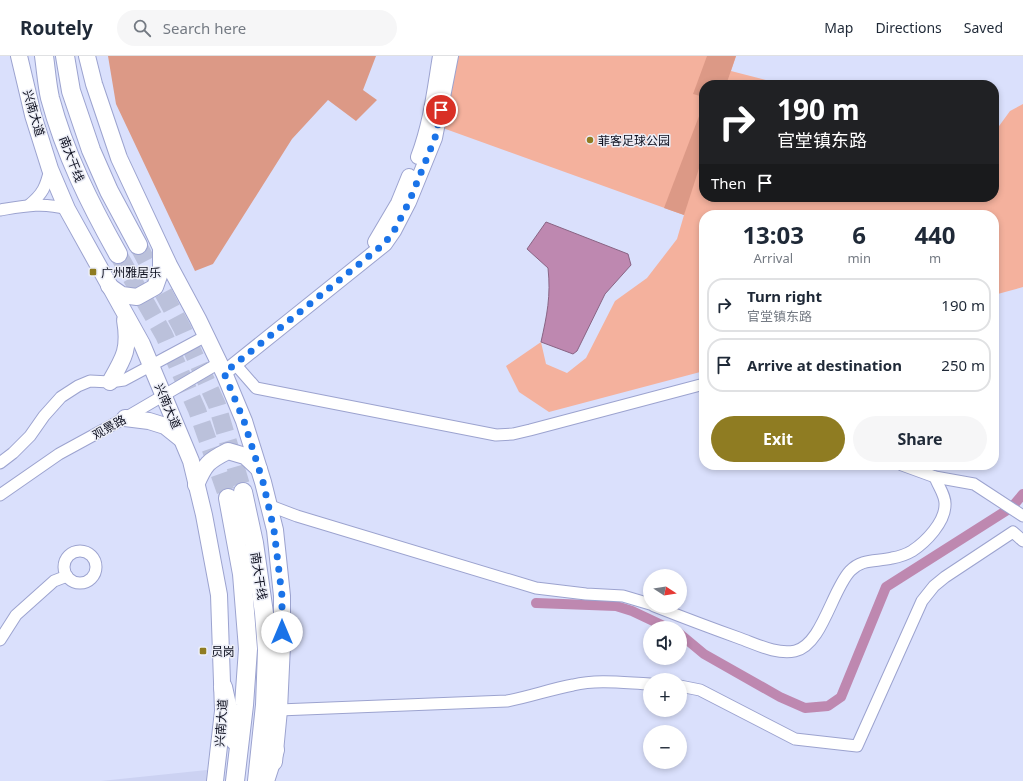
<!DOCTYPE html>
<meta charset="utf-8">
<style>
:root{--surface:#fff;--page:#f6f6f7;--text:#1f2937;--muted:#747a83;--line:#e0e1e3;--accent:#8f7c22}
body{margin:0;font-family:"Noto Sans","Noto Sans SC",sans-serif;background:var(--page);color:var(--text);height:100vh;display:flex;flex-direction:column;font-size:15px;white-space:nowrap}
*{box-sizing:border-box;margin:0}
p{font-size:13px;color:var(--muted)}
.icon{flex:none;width:22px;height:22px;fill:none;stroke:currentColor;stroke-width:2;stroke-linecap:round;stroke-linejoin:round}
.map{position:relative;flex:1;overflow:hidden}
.details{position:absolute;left:699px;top:154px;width:300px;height:260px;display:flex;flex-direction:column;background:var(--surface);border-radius:16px;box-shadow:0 2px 6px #0003}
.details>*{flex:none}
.hud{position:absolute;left:699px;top:24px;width:300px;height:122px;border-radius:16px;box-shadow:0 2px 6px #0003;background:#202124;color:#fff;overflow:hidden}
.needle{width:26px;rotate:102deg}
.tools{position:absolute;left:643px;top:513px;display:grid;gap:8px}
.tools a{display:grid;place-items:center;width:44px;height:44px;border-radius:50%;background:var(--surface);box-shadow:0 2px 6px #0003;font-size:20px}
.pin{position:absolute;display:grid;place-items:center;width:34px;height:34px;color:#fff;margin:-17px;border:2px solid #fff;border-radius:50%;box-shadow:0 1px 4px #0007}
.me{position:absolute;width:44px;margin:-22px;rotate:0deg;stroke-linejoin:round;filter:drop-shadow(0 0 3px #0008)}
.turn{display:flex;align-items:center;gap:14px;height:84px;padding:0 12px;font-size:18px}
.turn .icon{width:52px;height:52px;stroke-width:2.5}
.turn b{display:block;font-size:28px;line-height:34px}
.then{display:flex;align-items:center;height:38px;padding:0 12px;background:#0003;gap:8px;font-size:15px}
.eta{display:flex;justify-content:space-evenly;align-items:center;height:68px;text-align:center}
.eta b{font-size:24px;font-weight:700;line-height:28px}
.button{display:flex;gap:8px;margin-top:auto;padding:8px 12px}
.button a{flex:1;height:46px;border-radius:24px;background:var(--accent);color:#fff;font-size:16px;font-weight:700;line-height:46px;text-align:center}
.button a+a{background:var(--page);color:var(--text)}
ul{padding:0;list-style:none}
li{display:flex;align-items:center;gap:12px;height:54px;margin:0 8px 6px;padding:0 4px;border:2px solid var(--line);border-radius:16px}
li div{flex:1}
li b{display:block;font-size:15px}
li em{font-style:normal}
header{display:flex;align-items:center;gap:24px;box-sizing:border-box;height:56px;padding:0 20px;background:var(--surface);border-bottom:1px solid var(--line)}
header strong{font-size:19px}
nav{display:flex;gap:22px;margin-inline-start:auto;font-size:14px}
.search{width:280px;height:36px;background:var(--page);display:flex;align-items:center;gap:10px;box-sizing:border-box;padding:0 14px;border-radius:22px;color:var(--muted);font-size:15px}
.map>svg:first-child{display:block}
.built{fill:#ccd2f2}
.green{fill:#f4b19d}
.forest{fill:#dc9986}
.water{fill:#be88b0;stroke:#896484}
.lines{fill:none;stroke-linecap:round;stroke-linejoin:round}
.canal{stroke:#be88b0;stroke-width:10}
.trunk-tunnel{stroke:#bbc1db;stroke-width:18;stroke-dasharray:18 9;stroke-linecap:butt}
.minor-casing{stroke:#9ca3cf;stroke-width:13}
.tertiary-casing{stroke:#9ca3cf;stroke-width:16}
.secondary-casing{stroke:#9ca3cf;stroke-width:18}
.trunk-casing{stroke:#9ca3cf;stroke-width:20}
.minor{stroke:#fff;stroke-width:11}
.tertiary{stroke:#fff;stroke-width:14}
.secondary{stroke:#fff;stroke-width:16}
.trunk{stroke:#fff;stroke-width:18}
.route{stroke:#1a73e8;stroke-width:7;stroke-dasharray:0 12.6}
.poi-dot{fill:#8f7c22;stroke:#eceef7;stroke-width:1.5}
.labels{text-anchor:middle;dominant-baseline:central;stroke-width:3;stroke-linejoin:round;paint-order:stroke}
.street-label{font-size:12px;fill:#0d0f1e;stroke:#eceef7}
.poi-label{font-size:12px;fill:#0d0f1e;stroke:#eceef7;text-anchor:start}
</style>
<header>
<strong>Routely</strong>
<div class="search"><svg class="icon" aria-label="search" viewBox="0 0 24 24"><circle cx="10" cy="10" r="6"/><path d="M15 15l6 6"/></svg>Search here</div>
<nav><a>Map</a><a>Directions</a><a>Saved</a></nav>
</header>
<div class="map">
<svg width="1023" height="725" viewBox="0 0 1023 725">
<rect width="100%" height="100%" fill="#dae0fc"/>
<path class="built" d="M207,714l-1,11h-105z"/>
<path class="green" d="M454,0h282l-5,15 54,14h-81v112h290v-64l16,-22 13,-7v183l-29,8v-80h-290v156l-155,41 -30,-20 -13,-26 35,-24 5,22 21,9 19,-15 29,-57 32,-23 30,-39 7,-24 -244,-88z"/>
<g class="forest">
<path d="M108,0h268l-13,34 14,10 -21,21 -28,-21 -36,39 -79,125 -18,7 -79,-167z"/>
<path d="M707,0h29l-10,29h-22v12l-11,-3z"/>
<path d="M704,47v50l-20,62 -20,-7z"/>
</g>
<path class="water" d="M546,166l82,32 3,11 -26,29 -28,57 -4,3 -32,-12c6,-27 10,-46 7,-74l-21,-19z"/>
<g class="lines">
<g class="canal">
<path d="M536,547l80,3 16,5 36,17"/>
<path d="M680,578l24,20 76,43 25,11 23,-2 13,-9 45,-110 126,-80 11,-13"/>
</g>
<g class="trunk-tunnel">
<path d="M138,189l44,83 35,77 26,87"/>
<path d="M118,198l46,81 33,75 31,88"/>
</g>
<g class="minor-casing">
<g id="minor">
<path d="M29,149c14,-11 17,-19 21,-36"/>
<path d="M0,154c24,-4 43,-8 67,-1"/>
<path d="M235,308l21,24 240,47 17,-1 17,-4 174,-46"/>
<path d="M0,407l13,-10 17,-17 14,-20 17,-19 17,-11 12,-5 20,1 14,-2 82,-44"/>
<path d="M902,409l33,12 39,7 49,32"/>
<path d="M0,439l59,-41 66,-36 94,-55"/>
<path d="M268,449l29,11 239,72 50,6 37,2 27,8"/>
<circle cx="80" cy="511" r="16"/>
<path d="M654,550c28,11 57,22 85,32 17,6 38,17 56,13 27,-6 37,-61 55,-80 12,-13 27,-9 42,-13 6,-1 15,-4 20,-7 14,-9 33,-29 33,-46 1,-9 -7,-19 -10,-28"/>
<path d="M0,584l16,-25 38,-34 13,-5"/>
<path d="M680,630l20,4 95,49 62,7 65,-145 12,-15 11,-9 68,-45 10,9"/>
<path d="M279,654l228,-9c22,-4 44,-12 66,-16 25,-6 52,-2 77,-1"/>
</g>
</g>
<g class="tertiary-casing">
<g id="tertiary">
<path d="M418,101c13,-35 16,-65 22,-101"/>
<path d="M375,186l23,-39 11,-27"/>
<path d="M224,317l161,-129 9,-13 15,-29 26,-64 16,-82"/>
</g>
</g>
<g class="secondary-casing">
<g id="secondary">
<path d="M19,0l14,59 17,54 17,40 75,135 49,117 13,54 15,80 4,116 -8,70"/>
<path d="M87,0l7,28 25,74 50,107 29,54 26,54 20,48 19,61 12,48 7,66v49l-3,65 -5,52"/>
<path d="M109,230l13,9 15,2 18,-10 6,-17v-19"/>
<path d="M110,326c14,-24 20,-33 15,-62"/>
<path d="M125,362l24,3 16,5 15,12"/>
<path d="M196,429c9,-21 12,-24 32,-34l17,5 14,13"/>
</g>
</g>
<g class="trunk-casing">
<g id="trunk">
<path d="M44,0c2,14 3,29 6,42 15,56 40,106 68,156"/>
<path d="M65,0l6,35 20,59 18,41 29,54"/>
<path d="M243,436l11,51 10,70 3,37 -2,55 -8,76"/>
<path d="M228,442l14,76 6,75 -4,56 -9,76"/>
<path d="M223,631l12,54"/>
<path d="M265,725l10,-31"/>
</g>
</g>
<use href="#minor" class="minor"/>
<use href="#tertiary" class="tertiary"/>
<use href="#secondary" class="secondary"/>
<use href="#trunk" class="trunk"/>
</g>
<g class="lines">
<path class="route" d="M282,576v-36l-8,-66 -11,-48 -19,-61 -20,-48 160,-129 10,-13 15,-29 26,-64 6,-28"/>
</g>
<g class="poi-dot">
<circle cx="590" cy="84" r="4"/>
<rect x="89" y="212" width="8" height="8" rx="2"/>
<rect x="199" y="591" width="8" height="8" rx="2"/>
</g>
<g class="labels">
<g class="street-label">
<text transform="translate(34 57) rotate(74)">兴南大道</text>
<text transform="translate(72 103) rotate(69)">南大干线</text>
<text transform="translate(168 350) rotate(67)">兴南大道</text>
<text transform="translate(109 371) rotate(-29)">观景路</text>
<text transform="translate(259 520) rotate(81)">南大干线</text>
<text transform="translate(221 667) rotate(-86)">兴南大道</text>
</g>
<g class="poi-label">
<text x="598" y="84">菲客足球公园</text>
<text x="101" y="216">广州雅居乐</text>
<text x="211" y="595">员岗</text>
</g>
</g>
</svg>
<div class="tools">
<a><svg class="needle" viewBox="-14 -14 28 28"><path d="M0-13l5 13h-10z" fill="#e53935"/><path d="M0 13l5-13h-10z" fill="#747a83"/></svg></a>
<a><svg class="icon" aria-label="sound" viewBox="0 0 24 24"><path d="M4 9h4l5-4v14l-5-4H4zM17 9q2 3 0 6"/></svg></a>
<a>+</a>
<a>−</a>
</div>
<div class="pin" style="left:441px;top:54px;background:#d93025"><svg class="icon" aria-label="arrive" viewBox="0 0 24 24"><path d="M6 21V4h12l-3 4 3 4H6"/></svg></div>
<svg class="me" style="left:282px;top:576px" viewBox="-20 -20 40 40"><circle r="19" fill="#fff"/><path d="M0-13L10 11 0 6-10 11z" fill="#1a73e8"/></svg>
<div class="hud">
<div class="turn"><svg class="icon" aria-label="right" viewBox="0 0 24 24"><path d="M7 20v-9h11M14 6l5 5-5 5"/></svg><div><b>190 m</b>官堂镇东路</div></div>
<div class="then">Then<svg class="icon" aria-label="arrive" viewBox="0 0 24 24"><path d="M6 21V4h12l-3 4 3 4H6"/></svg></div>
</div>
<section class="details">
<div class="eta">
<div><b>13:03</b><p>Arrival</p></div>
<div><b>6</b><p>min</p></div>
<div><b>440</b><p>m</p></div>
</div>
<ul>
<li><svg class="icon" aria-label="right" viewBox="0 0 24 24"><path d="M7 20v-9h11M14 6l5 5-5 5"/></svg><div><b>Turn right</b><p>官堂镇东路</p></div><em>190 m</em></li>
<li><svg class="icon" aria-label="arrive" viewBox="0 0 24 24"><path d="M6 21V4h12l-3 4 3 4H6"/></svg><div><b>Arrive at destination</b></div><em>250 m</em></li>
</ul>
<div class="button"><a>Exit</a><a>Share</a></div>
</section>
</div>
